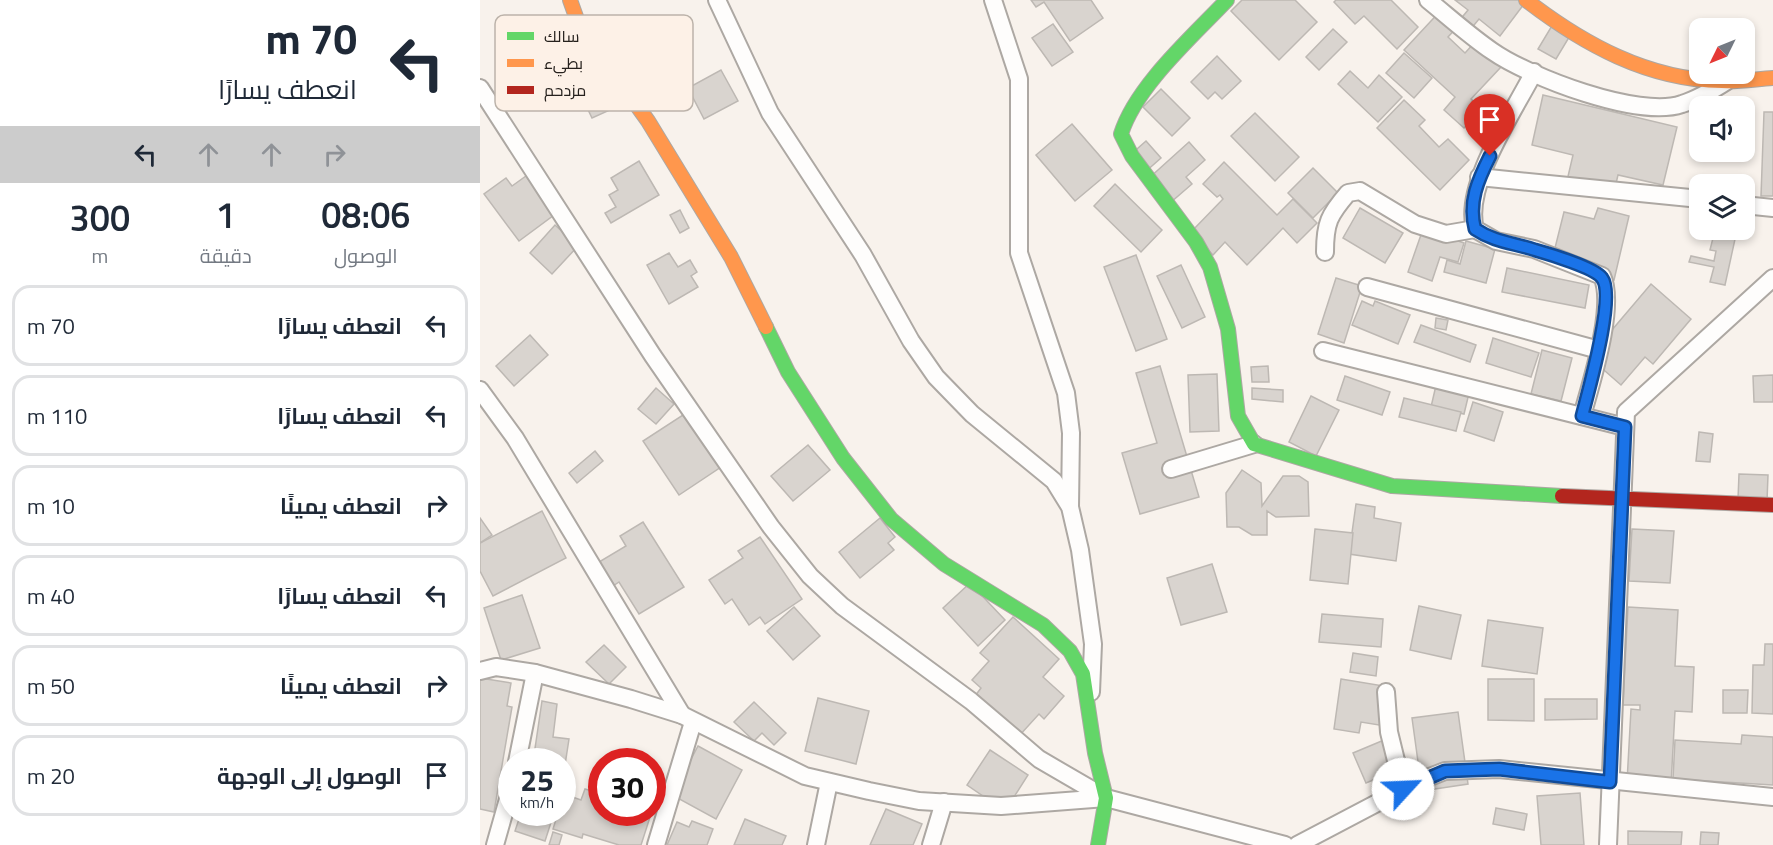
<!DOCTYPE html>
<html lang="ar">
<meta charset="utf-8">
<style>
:root{--surface:#fff;--page:#f6f6f7;--text:#1f2937;--muted:#747a83;--line:#e0e1e3}
body{margin:0;font-family:"Titillium Web",Cairo,sans-serif;background:var(--page);color:var(--text);direction:rtl;height:100vh;display:flex;flex-direction:column;font-size:22px;white-space:nowrap}
*{box-sizing:border-box;margin:0}
p{font-size:20px;color:var(--muted)}
.icon{flex:none;width:33px;height:33px;fill:none;stroke:currentColor;stroke-width:2;stroke-linecap:round;stroke-linejoin:round}
.map{position:relative;flex:1;overflow:hidden;direction:ltr}
.details{display:flex;flex-direction:column;background:var(--surface);width:480px}
.details>*{flex:none}
.top-card{background:#fff;color:var(--text);overflow:hidden}
.needle{width:39px;rotate:227deg}
.controls{position:absolute;left:1209px;top:18px;display:grid;gap:12px}
.controls a{display:grid;place-items:center;width:66px;height:66px;border-radius:12px;background:var(--surface);box-shadow:0 3px 9px #0003;font-size:30px}
.speed{position:absolute;left:18px;top:748px;display:flex;gap:12px;font-size:30px;font-weight:700;text-align:center}
.speed>*{display:grid;place-content:center;width:78px;height:78px;border-radius:50%;background:var(--surface);box-shadow:0 3px 9px #0003;line-height:1}
.speed small{font-size:15px;font-weight:400}
.speed .limit{border:9px solid #d22;background:#fff;color:#111}
.pin{position:absolute;display:grid;place-items:center;width:51px;height:51px;color:#fff;margin:-62px -26px;border-radius:50% 50% 50% 0;rotate:-45deg;box-shadow:0 0 6px #0007}
.pin .icon{rotate:45deg}
.me{position:absolute;width:66px;margin:-33px;rotate:65deg;stroke-linejoin:round;filter:drop-shadow(0 0 4px #0008)}
.turn{display:flex;align-items:center;gap:21px;height:126px;padding:0 24px;font-size:27px}
.turn .icon{width:78px;height:78px;stroke-width:2.5}
.turn b{display:block;font-size:42px;line-height:51px}
.lanes{display:flex;align-items:center;height:57px;padding:0 24px;background:#0003;justify-content:center;gap:30px;direction:ltr}
.lanes .off{opacity:.35}
.eta{display:flex;justify-content:space-evenly;align-items:center;height:102px;text-align:center}
.eta b{font-size:36px;font-weight:600;line-height:42px}
ul{padding:0;list-style:none}
li{display:flex;align-items:center;gap:18px;height:81px;margin:0 12px 9px;padding:0 12px;border:3px solid var(--line);border-radius:18px}
li div{flex:1}
li b{display:block;font-size:22px}
li em{font-style:normal}
main{display:flex;flex:1;min-height:0}
.map>svg:first-child{display:block}
.building{fill:#d9d4cf;stroke:#bdb8b3;stroke-width:1.5}
.lines{fill:none;stroke-linecap:round;stroke-linejoin:round}
.street-casing{stroke:#ada8a3;stroke-width:20}
.fast-casing{stroke:#ada8a3;stroke-width:16}
.slow-casing{stroke:#ada8a3;stroke-width:16}
.jam-casing{stroke:#ada8a3;stroke-width:16}
.street{stroke:#fefdfc;stroke-width:16}
.fast{stroke:#63d668;stroke-width:14}
.slow{stroke:#ff974d;stroke-width:14}
.jam{stroke:#b3261e;stroke-width:14}
.route-casing{stroke:#114b97;stroke-width:15}
.route{stroke:#1a73e8;stroke-width:10}
.key{fill:#fdf1e7;stroke:#bcb3aa;stroke-width:1.5}
.key-label{font-size:16px;fill:#26211d}
</style>
<main>
<div class="map">
<svg width="1293" height="845" viewBox="0 0 1293 845">
<rect width="100%" height="100%" fill="#f8f2ec"/>
<g class="building">
<path d="M551,0h60l12,18 -33,23 -26,-39 -8,5z"/>
<path d="M762,0h53l22,22 -38,38 -48,-49z"/>
<path d="M856,0h55l27,27 -21,22 -33,-33 -9,8 -21,-22z"/>
<path d="M975,0h65l4,4 -24,32 -21,-17 -9,11 -11,-9 9,-11z"/>
<path d="M964,7l17,16 -13,14 17,16 10,-11 26,25 -30,32 11,10 -18,19 -20,-18 11,-13 -51,-47z"/>
<path d="M573,24l20,28 -21,14 -20,-28z"/>
<path d="M1073,24l18,10 -15,25 -18,-10z"/>
<path d="M853,29l14,13 -28,28 -13,-13z"/>
<path d="M924,53l28,25 -18,20 -28,-25z"/>
<path d="M737,56l24,25 -19,18 -7,-7 -7,7 -17,-17z"/>
<path d="M121,63l20,42 -29,13 -20,-42z"/>
<path d="M241,70l17,31 -34,18 -16,-31z"/>
<path d="M870,71l18,17 11,-13 23,22 -24,25 -40,-38z"/>
<path d="M681,89l29,29 -18,18 -29,-29z"/>
<path d="M1063,95l134,32 -14,58 -45,-10 -5,21 -47,-11 7,-30 -41,-10z"/>
<path d="M924,100l21,20 -6,6 20,21 9,-8 21,21 -29,30 -63,-62z"/>
<path d="M1284,112h9v84h-12z"/>
<path d="M775,113l44,44 -24,24 -44,-45z"/>
<path d="M592,124l40,46 -37,31 -39,-46z"/>
<path d="M666,141l15,17 -17,15 -15,-17z"/>
<path d="M709,142l16,18 -19,17 6,7 -22,19 -22,-24z"/>
<path d="M159,161l20,34 -48,28 -6,-10 11,-6 -7,-12 9,-5 -7,-12z"/>
<path d="M744,162l53,53 16,-16 24,24 -20,20 -14,-15 -36,37 -22,-23 -12,13 -22,-23 32,-33 -3,-4 -3,2 -14,-13z"/>
<path d="M833,168l25,25 -25,25 -25,-25z"/>
<path d="M46,176l28,39 -35,26 -35,-47 22,-16 6,8z"/>
<path d="M635,184l47,46 -21,22 -47,-46z"/>
<path d="M880,208l43,25 -18,30 -42,-25z"/>
<path d="M1118,208l31,8 -15,64 -63,-16 13,-52 30,7z"/>
<path d="M200,210l9,18 -9,5 -10,-18z"/>
<path d="M75,225l23,21 -26,28 -22,-21z"/>
<path d="M943,229l41,14 -6,19 -18,-5 -8,24 -24,-9z"/>
<path d="M1235,230h22l-12,55 -15,-3 4,-15 -25,-5 2,-6 23,5 2,-10 -6,-1z"/>
<path d="M986,241l29,8 -9,34 -42,-11 3,-12 13,4z"/>
<path d="M189,253l9,14 12,-7 7,12 -6,4 7,11 -29,17 -22,-39z"/>
<path d="M656,255l31,84 -31,12 -32,-84z"/>
<path d="M701,265l24,52 -23,11 -25,-52z"/>
<path d="M1027,268l82,17 -4,23 -83,-16z"/>
<path d="M856,278l26,8 -18,57 -26,-9z"/>
<path d="M1171,284l40,35 -38,45 -8,-7 -24,28 -32,-28z"/>
<path d="M882,301l11,5 2,-5 35,14 -12,29 -46,-19z"/>
<path d="M956,318l12,2 -2,10 -11,-2z"/>
<path d="M941,325l55,20 -6,17 -56,-20z"/>
<path d="M50,335l18,20 -34,31 -18,-20z"/>
<path d="M1013,338l46,15 -8,24 -45,-14z"/>
<path d="M1062,350l30,8 -11,43 -30,-7z"/>
<path d="M680,366l39,131 -59,17 -18,-61 35,-10 -21,-70z"/>
<path d="M788,366l1,16h-17l-1,-15z"/>
<path d="M737,374l2,57 -29,1 -2,-57z"/>
<path d="M1293,375v27h-19l-1,-26z"/>
<path d="M865,376l45,16 -8,23 -45,-15z"/>
<path d="M957,381l33,8 -6,25 -33,-7z"/>
<path d="M176,388l18,16 -18,20 -18,-15z"/>
<path d="M772,388l31,2v12l-31,-3z"/>
<path d="M831,396l28,14 -23,46 -27,-14z"/>
<path d="M924,398l57,14 -5,19 -57,-14z"/>
<path d="M993,402l30,10 -9,29 -30,-10z"/>
<path d="M206,413l35,54 -42,28 -36,-54z"/>
<path d="M1219,432l14,2 -3,28 -14,-1z"/>
<path d="M328,445l22,25 -37,31 -22,-25z"/>
<path d="M115,451l8,10 -26,22 -8,-10z"/>
<path d="M762,470l19,13 1,23 21,-30h16l9,6 1,34 -33,1 -9,-6v24h-15l-13,-8h-12l-1,-34z"/>
<path d="M1259,474l29,1 -1,26 -29,-2z"/>
<path d="M876,504l19,3 -1,11 27,5 -5,38 -47,-7z"/>
<path d="M62,511l24,47 -73,38 -13,-25v-28z"/>
<path d="M0,518l12,17 -12,8z"/>
<path d="M400,518l15,19 -7,6 6,7 -34,28 -21,-26z"/>
<path d="M163,522l41,65 -45,27 -20,-32 -6,4 -14,-24 27,-16 -6,-10z"/>
<path d="M835,529l38,4 -5,51 -38,-4z"/>
<path d="M1152,529l42,2 -4,52 -41,-2z"/>
<path d="M280,537l42,62 -37,25 -5,-7 -11,8 -17,-26 -7,5 -16,-24 34,-22 -5,-7z"/>
<path d="M732,564l15,48 -46,13 -14,-47z"/>
<path d="M490,583l35,37 -27,26 -35,-38z"/>
<path d="M42,595l18,53 -39,12 -17,-52z"/>
<path d="M939,606l42,9 -10,44 -41,-9z"/>
<path d="M314,607l26,29 -27,24 -26,-29z"/>
<path d="M1148,607l50,3 -3,56 19,1 -2,45 -17,-1 -4,74 -44,-3 4,-73 9,1v-5h-17z"/>
<path d="M842,614l61,5 -2,28 -62,-5z"/>
<path d="M533,617l46,42 -16,18 21,19 -20,23 -5,-5 -20,22 -44,-40 6,-8 -9,-8 17,-19 -9,-8z"/>
<path d="M1008,620l55,8 -6,46 -55,-8z"/>
<path d="M1285,644h8v70l-21,-1 1,-48h11z"/>
<path d="M124,645l22,22 -17,17 -23,-22z"/>
<path d="M873,653l25,4 -2,19 -26,-4z"/>
<path d="M0,678l31,5 -4,23 5,1 -18,105 -14,-3z"/>
<path d="M861,679l49,8 -5,39 -24,-4 -2,11 -25,-4z"/>
<path d="M1008,679h46v42l-46,-1z"/>
<path d="M1243,690h25l-1,23h-24z"/>
<path d="M338,698l51,13 -13,53 -51,-13z"/>
<path d="M1065,699h52v20l-52,1z"/>
<path d="M62,701l15,3 -4,33 16,2 -6,39 -1,-16h-29z"/>
<path d="M274,702l32,31 -12,12 -12,-12 -8,8 -20,-19z"/>
<path d="M978,712l10,72 -46,7 -10,-73z"/>
<path d="M1262,735l31,2v48l-100,-6 2,-39 66,4z"/>
<path d="M904,740l13,30 -31,13 -13,-30z"/>
<path d="M218,746l44,24 -26,49 -44,-24z"/>
<path d="M510,750l38,25 -23,36 -38,-26z"/>
<path d="M105,789l14,4 3,20 49,1 -10,31h-22l-36,-11 -1,4 -29,-9 5,-16h4l2,-19 17,6z"/>
<path d="M1100,793l4,52h-43l-4,-49z"/>
<path d="M1016,808l31,6 -3,16 -31,-6z"/>
<path d="M406,809l36,15 -9,21h-43z"/>
<path d="M41,813h33l-9,28 -30,-10z"/>
<path d="M265,819l41,17 -4,9h-48z"/>
<path d="M212,821l21,8 -6,16h-40l10,-23 12,5z"/>
<path d="M1148,831l54,1 -1,13h-53z"/>
<path d="M73,832l9,3 -3,10h-10z"/>
<path d="M1221,832l18,1 -1,12h-18z"/>
</g>
<g class="lines">
<g class="street-casing">
<g id="street">
<path d="M237,0l53,113 93,142 48,86 25,36 36,37 82,67 16,26 10,43 13,94 -2,48"/>
<path d="M513,0l26,79v174l47,140 5,40 -1,73"/>
<path d="M948,0c21,17 42,36 64,51 37,26 147,68 190,53 16,-5 31,-14 45,-23"/>
<path d="M1054,72c-21,41 -71,113 -59,157l21,12 38,8 68,27c14,30 -11,107 -20,140"/>
<path d="M0,88l173,268 118,171 39,49 32,30 129,95 68,58 67,39"/>
<path d="M999,177l221,22"/>
<path d="M1264,205l29,3"/>
<path d="M845,252c0,-29 4,-37 23,-59l12,-2 55,33 31,10 29,-5"/>
<path d="M887,287l232,63"/>
<path d="M843,351l302,76"/>
<path d="M0,390l35,48 167,277"/>
<path d="M691,469l83,-25"/>
<path d="M0,671l16,-4 39,6 96,26 51,16 123,61 64,15 50,10 82,5 105,-8 179,47"/>
<path d="M906,692l3,40 14,57"/>
<path d="M37,762l18,-89"/>
<path d="M15,845l17,-60"/>
<path d="M176,845l37,-123"/>
<path d="M336,845l13,-63"/>
<path d="M451,845l13,-43"/>
<path d="M817,845l120,-63 28,-11 54,-2 274,28"/>
<path d="M1128,845l18,-433 147,-134"/>
</g>
</g>
<g class="fast-casing">
<g id="fast">
<path d="M747,0c-34,36 -91,86 -106,134l11,22 64,86 14,25 18,62 10,87 16,28 138,42 170,10"/>
<path d="M286,327l22,45 55,86 48,61 53,45 99,61 27,26 13,23 12,79 11,45 -8,47"/>
</g>
</g>
<g class="slow-casing">
<g id="slow">
<path d="M90,0l15,42 27,29 36,50 83,136 35,70"/>
<path d="M1046,0c57,44 122,80 196,81 17,1 34,-2 51,-3"/>
</g>
</g>
<g class="jam-casing">
<path id="jam" d="M1082,496l211,9"/>
</g>
<use href="#street" class="street"/>
<use href="#fast" class="fast"/>
<use href="#slow" class="slow"/>
<use href="#jam" class="jam"/>
</g>
<g class="lines">
<g class="route-casing">
<path id="route" d="M923,789l42,-18 54,-2 111,13 15,-355 -43,-11c6,-24 34,-120 20,-138 -7,-10 -53,-24 -67,-28 -21,-7 -41,-8 -60,-21 -7,-27 3,-49 15,-73"/>
</g>
<use href="#route" class="route"/>
</g>
<rect x="15" y="15" width="198" height="96" rx="9" class="key"/>
<rect x="27" y="32" width="27" height="8" fill="#63d668"/>
<rect x="27" y="59" width="27" height="8" fill="#ff974d"/>
<rect x="27" y="86" width="27" height="8" fill="#b3261e"/>
<g class="key-label">
<text x="64" y="42">سالك</text>
<text x="64" y="69">بطيء</text>
<text x="64" y="96">مزدحم</text>
</g>
</svg>
<div class="controls">
<a><svg class="needle" viewBox="-14 -14 28 28"><path d="M0-13l5 13h-10z" fill="#e53935"/><path d="M0 13l5-13h-10z" fill="#747a83"/></svg></a>
<a><svg class="icon" aria-label="sound" viewBox="0 0 24 24"><path d="M4 9h4l5-4v14l-5-4H4zM17 9q2 3 0 6"/></svg></a>
<a><svg class="icon" aria-label="layers" viewBox="0 0 24 24"><path d="M12 4l9 5-9 5-9-5zM3 14l9 5 9-5"/></svg></a>
</div>
<div class="speed"><div>25<small>km/h</small></div><div class="limit">30</div></div>
<div class="pin" style="left:1010px;top:156px;background:#d93025"><svg class="icon" aria-label="arrive" viewBox="0 0 24 24"><path d="M6 21V4h12l-3 4 3 4H6"/></svg></div>
<svg class="me" style="left:923px;top:789px" viewBox="-20 -20 40 40"><circle r="19" fill="#fff"/><path d="M0-13L10 11 0 6-10 11z" fill="#1a73e8"/></svg>
</div>
<section class="details">
<div class="top-card">
<div class="turn"><svg class="icon" aria-label="left" viewBox="0 0 24 24"><path d="M17 20v-9H6M10 6l-5 5 5 5"/></svg><div><b>70 m</b>انعطف يسارًا</div></div>
<div class="lanes"><svg class="icon" aria-label="left" viewBox="0 0 24 24"><path d="M17 20v-9H6M10 6l-5 5 5 5"/></svg><svg class="icon off" aria-label="ahead" viewBox="0 0 24 24"><path d="M12 20V5M6 11l6-6 6 6"/></svg><svg class="icon off" aria-label="ahead" viewBox="0 0 24 24"><path d="M12 20V5M6 11l6-6 6 6"/></svg><svg class="icon off" aria-label="right" viewBox="0 0 24 24"><path d="M7 20v-9h11M14 6l5 5-5 5"/></svg></div>
</div>
<div class="eta">
<div><b>08:06</b><p>الوصول</p></div>
<div><b>1</b><p>دقيقة</p></div>
<div><b>300</b><p>m</p></div>
</div>
<ul>
<li><svg class="icon" aria-label="left" viewBox="0 0 24 24"><path d="M17 20v-9H6M10 6l-5 5 5 5"/></svg><div><b>انعطف يسارًا</b></div><em>70 m</em></li>
<li><svg class="icon" aria-label="left" viewBox="0 0 24 24"><path d="M17 20v-9H6M10 6l-5 5 5 5"/></svg><div><b>انعطف يسارًا</b></div><em>110 m</em></li>
<li><svg class="icon" aria-label="right" viewBox="0 0 24 24"><path d="M7 20v-9h11M14 6l5 5-5 5"/></svg><div><b>انعطف يمينًا</b></div><em>10 m</em></li>
<li><svg class="icon" aria-label="left" viewBox="0 0 24 24"><path d="M17 20v-9H6M10 6l-5 5 5 5"/></svg><div><b>انعطف يسارًا</b></div><em>40 m</em></li>
<li><svg class="icon" aria-label="right" viewBox="0 0 24 24"><path d="M7 20v-9h11M14 6l5 5-5 5"/></svg><div><b>انعطف يمينًا</b></div><em>50 m</em></li>
<li><svg class="icon" aria-label="arrive" viewBox="0 0 24 24"><path d="M6 21V4h12l-3 4 3 4H6"/></svg><div><b>الوصول إلى الوجهة</b></div><em>20 m</em></li>
</ul>
</section>
</main>
